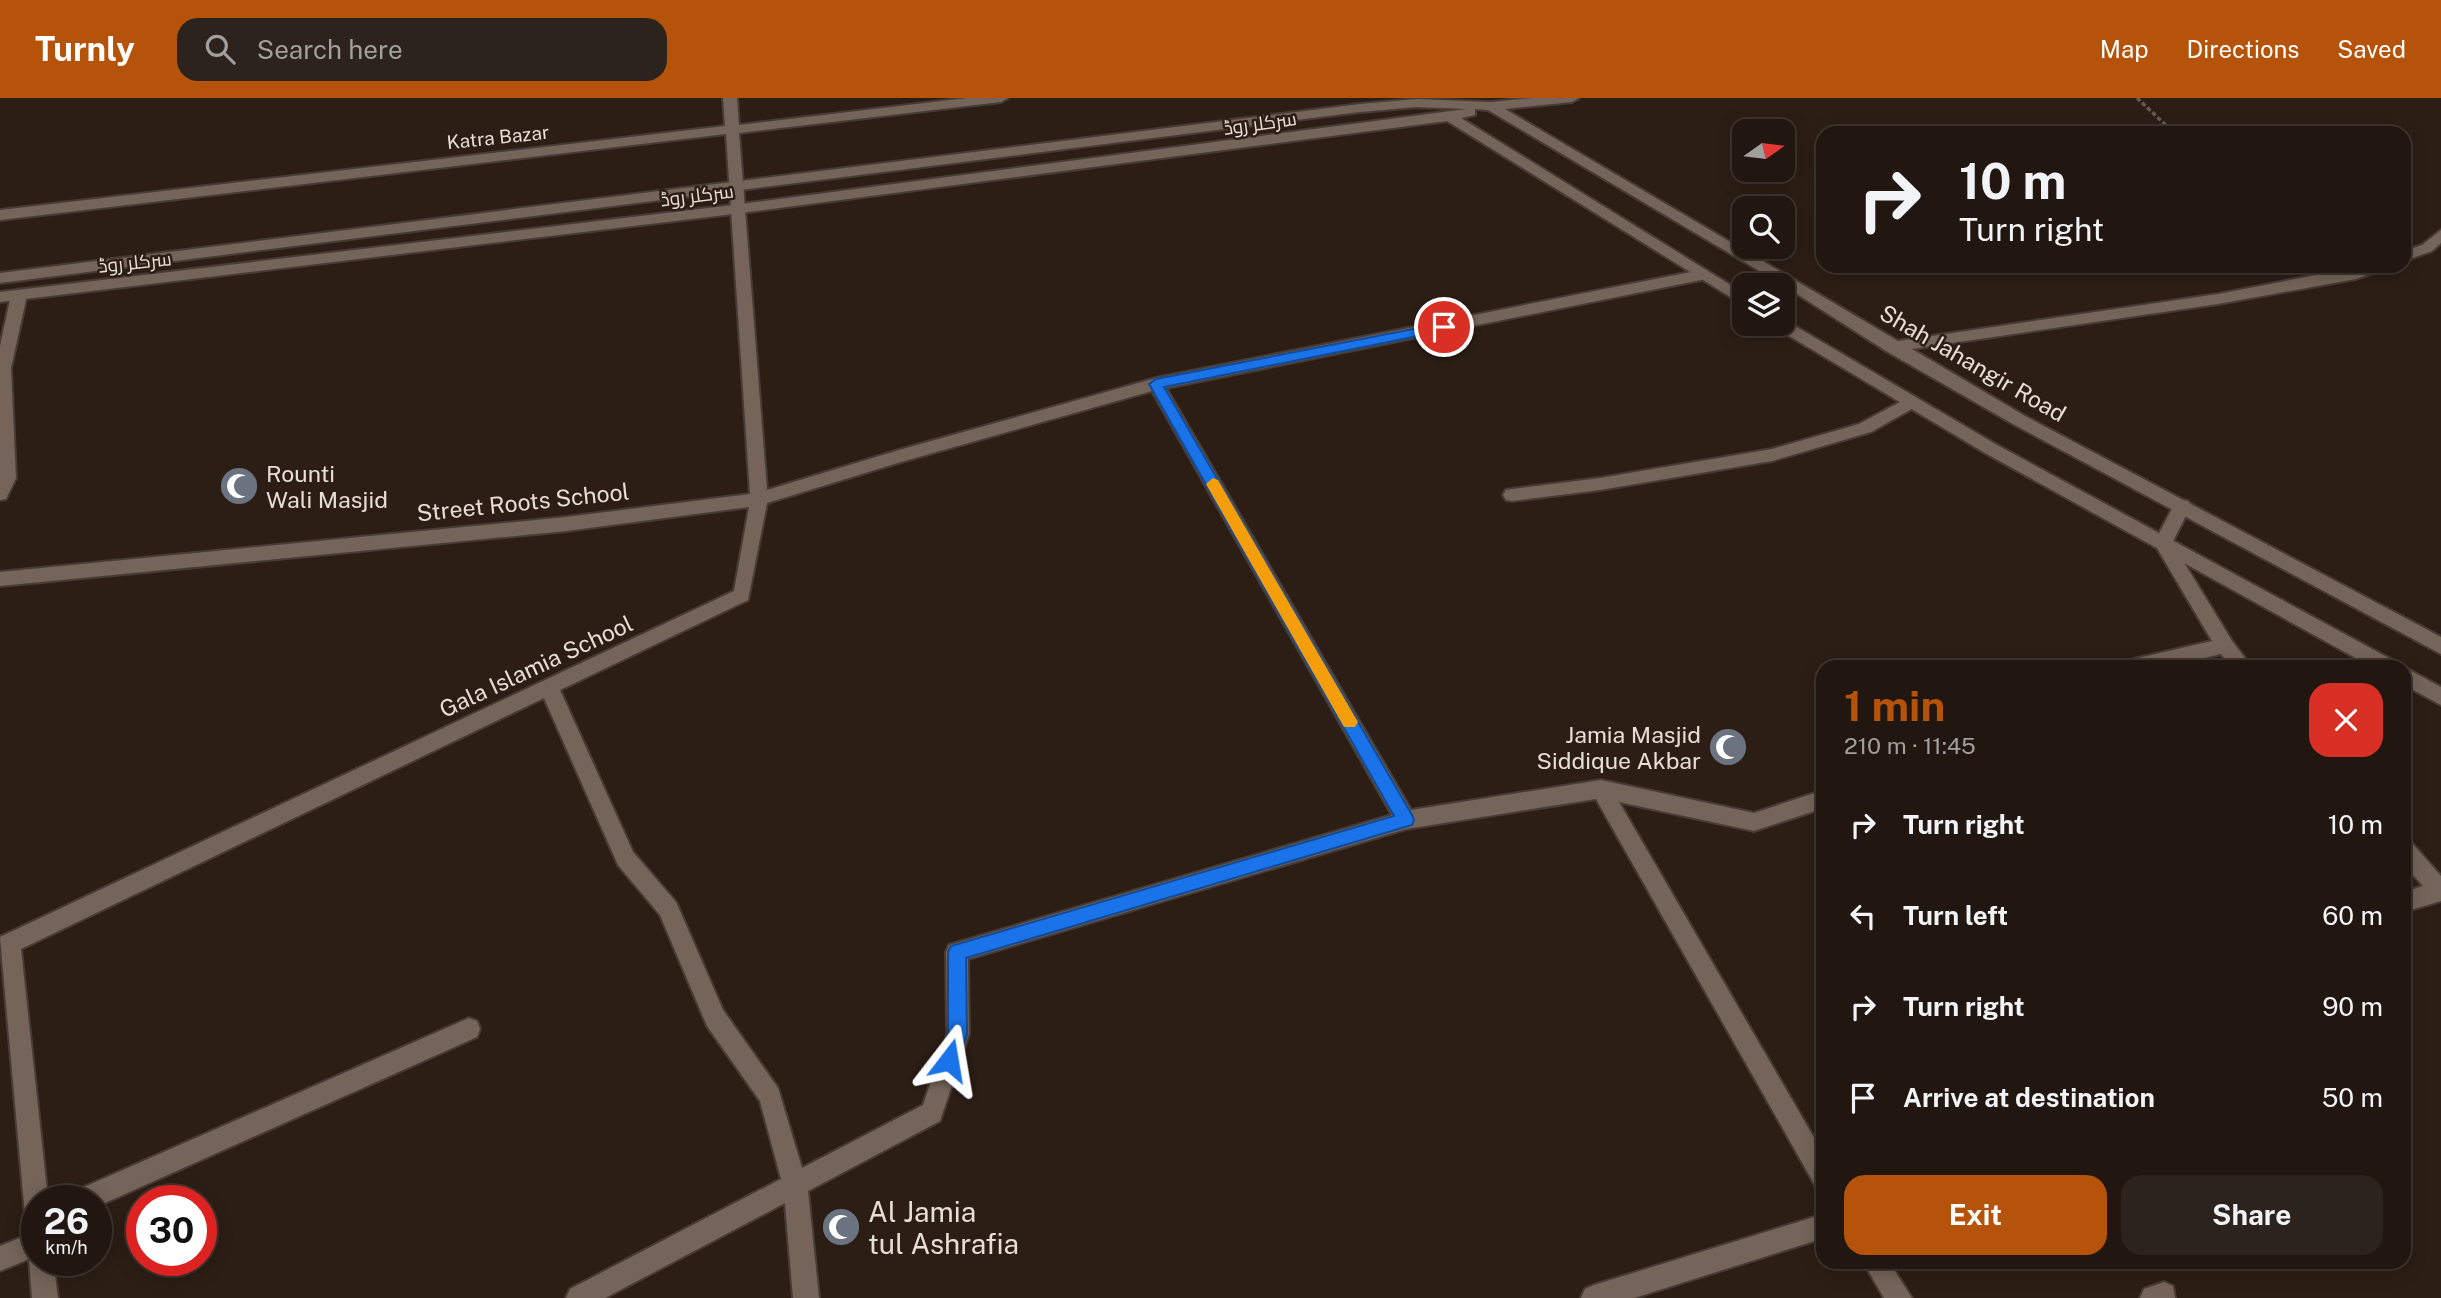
<!DOCTYPE html>
<meta charset="utf-8">
<style>
:root{--surface:#211610;--page:#2d231e;--text:#f1f3f6;--muted:#a29f9f;--line:#3e3530;--accent:#b45309}
body{margin:0;font-family:"Public Sans",Cairo,sans-serif;background:var(--page);color:var(--text);height:100vh;display:flex;flex-direction:column;font-size:26px;white-space:nowrap}
*{box-sizing:border-box;margin:0}
p{font-size:23px;color:var(--muted)}
.icon{flex:none;width:38px;height:38px;fill:none;stroke:currentColor;stroke-width:2;stroke-linecap:round;stroke-linejoin:round}
.map{position:relative;flex:1;overflow:hidden}
.sheet{position:absolute;left:1816px;top:562px;width:595px;height:609px;display:flex;flex-direction:column;background:var(--surface);border-radius:21px;box-shadow:0 4px 18px #0003,0 0 0 2px var(--line)}
.sheet>*{flex:none}
.banner{position:absolute;left:1816px;top:28px;width:595px;height:147px;border-radius:21px;box-shadow:0 4px 18px #0003,0 0 0 2px var(--line);background:#211610;color:var(--text);overflow:hidden}
.needle{width:46px;rotate:76deg}
.controls{position:absolute;left:1732px;top:21px;display:grid;gap:14px}
.controls a{display:grid;place-items:center;width:63px;height:63px;border-radius:14px;background:var(--surface);box-shadow:0 4px 18px #0003,0 0 0 2px var(--line);font-size:35px}
.speed{position:absolute;left:21px;top:1087px;display:flex;gap:14px;font-size:35px;font-weight:700;text-align:center}
.speed>*{display:grid;place-content:center;width:91px;height:91px;border-radius:50%;background:var(--surface);box-shadow:0 4px 18px #0003,0 0 0 2px var(--line);line-height:1}
.speed small{font-size:18px;font-weight:400}
.speed .limit{border:10px solid #d22;background:#fff;color:#111}
.pin{position:absolute;display:grid;place-items:center;width:60px;height:60px;color:#fff;margin:-30px;border:4px solid #fff;border-radius:50%;box-shadow:0 2px 7px #0007}
.me{position:absolute;width:77px;margin:-38px;rotate:14deg;stroke-linejoin:round;filter:drop-shadow(0 0 5px #0008)}
.turn{display:flex;align-items:center;gap:24px;height:147px;padding:0 28px;font-size:32px}
.turn .icon{width:91px;height:91px;stroke-width:2.5}
.turn b{display:block;font-size:49px;line-height:60px}
.round{display:grid;place-items:center;flex:none;width:74px;height:74px;border-radius:21px;background:var(--page)}
.summary{display:flex;align-items:center;justify-content:space-between;height:119px;padding:0 28px}
h1{font-size:42px;font-weight:700;line-height:52px;color:var(--accent)}
.button{display:flex;gap:14px;margin-top:auto;padding:14px 28px}
.button a{flex:1;height:80px;border-radius:21px;background:var(--accent);color:#fff;font-size:28px;font-weight:700;line-height:80px;text-align:center}
.button a+a{background:var(--page);color:var(--text)}
ul{padding:0;list-style:none}
li{display:flex;align-items:center;gap:21px;height:91px;padding:0 28px}
li div{flex:1}
li b{display:block;font-size:26px}
li em{font-style:normal}
header{display:flex;align-items:center;gap:42px;box-sizing:border-box;height:98px;padding:0 35px;background:var(--accent);color:#fff}
header strong{font-size:33px}
nav{display:flex;gap:38px;margin-inline-start:auto;font-size:24px}
.search{width:490px;height:63px;background:var(--page);display:flex;align-items:center;gap:18px;box-sizing:border-box;padding:0 24px;border-radius:21px;color:var(--muted);font-size:26px}
.map>svg:first-child{display:block}
.lines{fill:none;stroke-linecap:round;stroke-linejoin:round}
.minor-casing{stroke:#473b35;stroke-width:4}
.tertiary-casing{stroke:#473b35;stroke-width:4}
.path{stroke:#665951;stroke-width:3.5;stroke-dasharray:4.5 2.5;stroke-linecap:butt}
.minor{fill:#756459;fill-rule:evenodd}
.tertiary{fill:#756459;fill-rule:evenodd}
.route{fill:#1a73e8;stroke:#114b97;stroke-width:2}
.slow{fill:#f59e0b}
.labels{text-anchor:middle;dominant-baseline:central;stroke-width:5;stroke-linejoin:round;paint-order:stroke}
.far-street-label{font-size:19px;fill:#e8ded8;stroke:#2c1e15}
.street-label{font-size:23px;fill:#e8ded8;stroke:#2c1e15}
.poi-label{font-size:23px;fill:#e8ded8;stroke:#2c1e15;text-anchor:start}
.near-poi-label{font-size:28px;fill:#e8ded8;stroke:#2c1e15;text-anchor:start}
</style>
<header>
<strong>Turnly</strong>
<div class="search"><svg class="icon" aria-label="search" viewBox="0 0 24 24"><circle cx="10" cy="10" r="6"/><path d="M15 15l6 6"/></svg>Search here</div>
<nav><a>Map</a><a>Directions</a><a>Saved</a></nav>
</header>
<div class="map">
<svg width="2441" height="1200" viewBox="0 0 2441 1200">
<rect width="100%" height="100%" fill="#2c1e15"/>
<g class="lines">
<g class="minor-casing">
<g id="minor">
<path d="M723,0h14l2,27 228,-27h41l-7,4 -262,31 28,357 132,-40 257,-72 545,-108 5,2 3,3 -3,3 -5,2 -535,108 245,422 190,-30 153,33 70,-23v18l-70,23 -135,-29 205,353v36l-8,-4 -220,-388 -190,30 -438,130 1,75 -29,87 -132,70 11,107h-26l-8,-95 -180,95h-39l4,-9 211,-110 -21,-78 -53,-75 -47,-111 -42,-50 -74,-167 -523,251 27,251h-11v27l-9,-3 -3,-9 -25,-278 734,-346 15,-84 -183,24 -566,55v-14l566,-55 184,-23 -24,-360 -726,86v-10l725,-84zM1152,293l240,424 -443,130 -3,7 1,82 -24,71 -121,63 -24,-80 -55,-78 -47,-108 -43,-50 -73,-162 188,-90 19,-97 134,-41z"/>
<path d="M19,192l8,5 -16,73 5,110 -10,21 -6,1v-154l11,-51z"/>
<path d="M1911,298l6,2 2,4 -2,4 -46,26 -99,29 -172,29 -88,11 -6,-1 -3,-5 3,-5 6,-1 88,-11 172,-29 87,-25z"/>
<path d="M2182,402l6,1 3,5 -19,37 60,98 20,26h-21l-10,-13 -53,13h-43l2,-5 7,-3 78,-18 -58,-98 22,-42z"/>
<path d="M2404,742l7,2 30,34v25l-37,11v-20l19,-6 -19,-21z"/>
<path d="M469,920l8,3 3,8 -3,8 -381,170v-7h-24l3,-9z"/>
<path d="M1824,1116v24l-190,60h-53l4,-9 9,-4z"/>
<path d="M37,1133v29h16l5,38h-26l-3,-39 -29,12v-25z"/>
<path d="M1863,1164h26l23,36h-28z"/>
<path d="M2164,1184l9,4 2,12h-35l4,-9z"/>
</g>
</g>
<g class="tertiary-casing">
<g id="tertiary">
<path d="M1531,0h48l-7,4 -67,7 393,232 320,-47 145,-28h23l-3,3 -27,10 -138,25 -306,45 113,67 416,221v17l-428,-230 -127,-73 -103,-66 -295,-175 -13,-1v6l-14,3 284,176v12l-298,-185 -722,94 -725,87v-10l725,-86 741,-97 -49,-2 -57,5 -1360,171v-10l1360,-169 57,-5 74,3z"/>
<path d="M2441,132v13l-9,8 -28,10v-10l18,-6z"/>
<path d="M1783,221l214,126 399,217 2,5h-26l-387,-214 -209,-125 -2,-4h9z"/>
<path d="M2404,569l37,20v18l-37,-20z"/>
</g>
</g>
<path class="path" d="M2137,0l34,32 89,-3 8,6"/>
<use href="#minor" class="minor"/>
<use href="#tertiary" class="tertiary"/>
</g>
<path class="route" d="M1444,225l6,4 -2,3 -284,57 248,428 2,5 -2,5 -446,133 1,76 -11,33 -7,2 -7,-2 -2,-7 8,-26v-82l3,-6 443,-130 -245,-432 7,-5z"/>
<path class="slow" d="M1213,380l5,2 137,237 3,5 -3,5h-11l-138,-243z"/>
<defs>
<g id="mosque-disc" transform="scale(2.0125)"><circle r="9.5" fill="#6b7280" stroke="#2c1e15"/><path d="M3.5-4.9A6 6 0 1 0 3.5 4.9A5 5 0 1 1 3.5-4.9Z" fill="#fff"/></g>
</defs>
<g fill-rule="evenodd">
<use href="#mosque-disc" x="239" y="388"/>
<use href="#mosque-disc" x="1728" y="649"/>
<use href="#mosque-disc" x="841" y="1129"/>
</g>
<g class="labels">
<g class="far-street-label">
<text transform="translate(1260 25) rotate(-8)">سرکلر روڈ</text>
<text transform="translate(498 39) rotate(-6)">Katra Bazar</text>
<text transform="translate(697 97) rotate(-7)">سرکلر روڈ</text>
<text transform="translate(135 164) rotate(-6)">سرکلر روڈ</text>
</g>
<g class="street-label">
<text transform="translate(1973 265) rotate(30)">Shah Jahangir Road</text>
<text transform="translate(523 404) rotate(-6)">Street Roots School</text>
<text transform="translate(536 568) rotate(-25)">Gala Islamia School</text>
</g>
<g class="poi-label">
<text x="266" y="375">Rounti<tspan x="266" dy="26">Wali Masjid</tspan></text>
<text x="1701" y="636" text-anchor="end">Jamia Masjid<tspan x="1701" dy="26">Siddique Akbar</tspan></text>
</g>
<g class="near-poi-label">
<text x="868" y="1113">Al Jamia<tspan x="868" dy="32">tul Ashrafia</tspan></text>
</g>
</g>
</svg>
<div class="controls">
<a><svg class="needle" viewBox="-14 -14 28 28"><path d="M0-13l5 13h-10z" fill="#e53935"/><path d="M0 13l5-13h-10z" fill="#a29f9f"/></svg></a>
<a><svg class="icon" aria-label="search" viewBox="0 0 24 24"><circle cx="10" cy="10" r="6"/><path d="M15 15l6 6"/></svg></a>
<a><svg class="icon" aria-label="layers" viewBox="0 0 24 24"><path d="M12 4l9 5-9 5-9-5zM3 14l9 5 9-5"/></svg></a>
</div>
<div class="speed"><div>26<small>km/h</small></div><div class="limit">30</div></div>
<div class="pin" style="left:1444px;top:229px;background:#d93025"><svg class="icon" aria-label="arrive" viewBox="0 0 24 24"><path d="M6 21V4h12l-3 4 3 4H6"/></svg></div>
<svg class="me" style="left:949px;top:962px" viewBox="-20 -20 40 40"><path d="M0-17L14 15 0 8-14 15z" fill="#1a73e8" stroke="#fff" stroke-width="4"/></svg>
<div class="banner">
<div class="turn"><svg class="icon" aria-label="right" viewBox="0 0 24 24"><path d="M7 20v-9h11M14 6l5 5-5 5"/></svg><div><b>10 m</b>Turn right</div></div>
</div>
<section class="sheet">
<div class="summary"><div><h1>1 min</h1><p>210 m · 11:45</p></div><a class="round" style="background:#d93025;color:#fff"><svg class="icon" aria-label="close" viewBox="0 0 24 24"><path d="M6 6l12 12M18 6L6 18"/></svg></a></div>
<ul>
<li><svg class="icon" aria-label="right" viewBox="0 0 24 24"><path d="M7 20v-9h11M14 6l5 5-5 5"/></svg><div><b>Turn right</b></div><em>10 m</em></li>
<li><svg class="icon" aria-label="left" viewBox="0 0 24 24"><path d="M17 20v-9H6M10 6l-5 5 5 5"/></svg><div><b>Turn left</b></div><em>60 m</em></li>
<li><svg class="icon" aria-label="right" viewBox="0 0 24 24"><path d="M7 20v-9h11M14 6l5 5-5 5"/></svg><div><b>Turn right</b></div><em>90 m</em></li>
<li><svg class="icon" aria-label="arrive" viewBox="0 0 24 24"><path d="M6 21V4h12l-3 4 3 4H6"/></svg><div><b>Arrive at destination</b></div><em>50 m</em></li>
</ul>
<div class="button"><a>Exit</a><a>Share</a></div>
</section>
</div>
